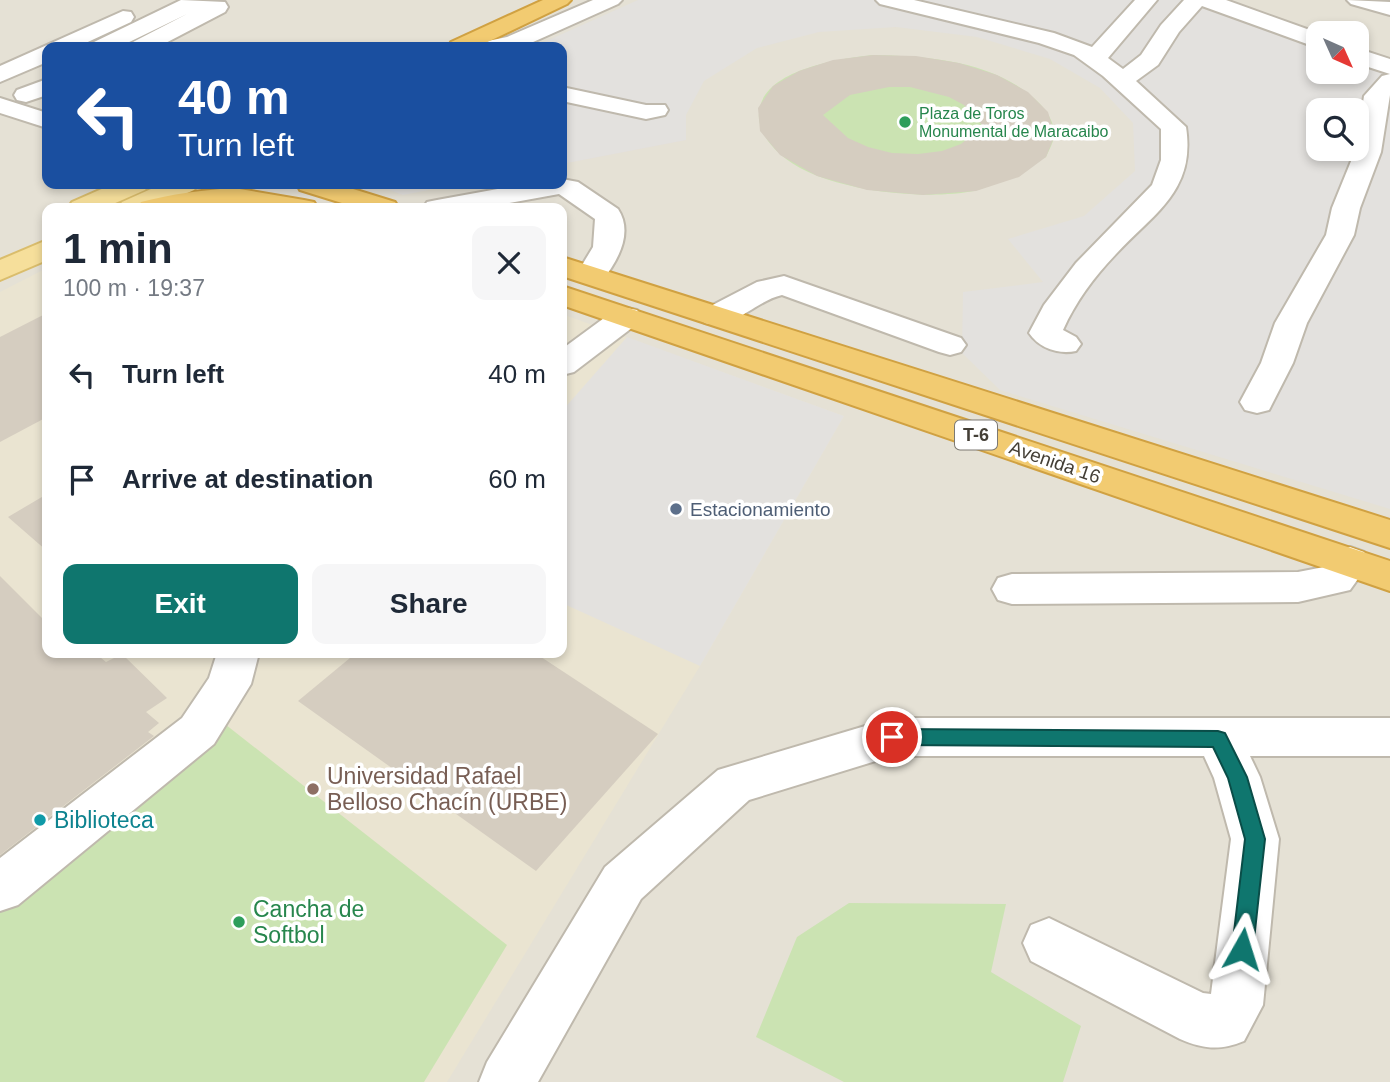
<!DOCTYPE html>
<meta charset="utf-8">
<style>
:root{--surface:#fff;--page:#f6f6f7;--text:#1f2937;--muted:#747a83;--accent:#0f766e}
body{margin:0;font-family:Arial,sans-serif;background:var(--page);color:var(--text);height:100vh;display:flex;flex-direction:column;font-size:26px;white-space:nowrap}
*{box-sizing:border-box;margin:0}
p{font-size:23px;color:var(--muted)}
.icon{flex:none;width:38px;height:38px;fill:none;stroke:currentColor;stroke-width:2;stroke-linecap:round;stroke-linejoin:round}
.map{position:relative;flex:1;overflow:hidden}
.details{position:absolute;left:42px;top:203px;width:525px;height:455px;display:flex;flex-direction:column;background:var(--surface);border-radius:14px;box-shadow:0 4px 10px #0003}
.details>*{flex:none}
.hud{position:absolute;left:42px;top:42px;width:525px;height:147px;border-radius:14px;box-shadow:0 4px 10px #0003;background:#1a4fa0;color:#fff;overflow:hidden}
.needle{width:46px;rotate:135deg}
.tools{position:absolute;left:1306px;top:21px;display:grid;gap:14px}
.tools a{display:grid;place-items:center;width:63px;height:63px;border-radius:14px;background:var(--surface);box-shadow:0 4px 10px #0003;font-size:35px}
.pin{position:absolute;display:grid;place-items:center;width:60px;height:60px;color:#fff;margin:-30px;border:4px solid #fff;border-radius:50%;box-shadow:0 2px 7px #0007}
.me{position:absolute;width:77px;margin:-38px;rotate:6deg;stroke-linejoin:round;filter:drop-shadow(0 0 5px #0008)}
.turn{display:flex;align-items:center;gap:24px;height:147px;padding:0 21px;font-size:32px}
.turn .icon{width:91px;height:91px;stroke-width:2.5}
.turn b{display:block;font-size:49px;line-height:60px}
.round{display:grid;place-items:center;flex:none;width:74px;height:74px;border-radius:14px;background:var(--page)}
.head{display:flex;align-items:center;justify-content:space-between;height:119px;padding:0 21px}
h1{font-size:42px;font-weight:700;line-height:52px}
.action{display:flex;gap:14px;margin-top:auto;padding:14px 21px}
.action a{flex:1;height:80px;border-radius:14px;background:var(--accent);color:#fff;font-size:28px;font-weight:700;line-height:80px;text-align:center}
.action a+a{background:var(--page);color:var(--text)}
ul{padding:0;list-style:none}
li{display:flex;align-items:center;gap:21px;height:105px;padding:0 21px}
li div{flex:1}
li b{display:block;font-size:26px}
li em{font-style:normal}
.map>svg:first-child{display:block}
.residential{fill:#e5e1d5;fill-rule:evenodd}
.education{fill:#eae4d1}
.green{fill:#cbe3b2}
.parking{fill:#e3e1de;fill-rule:evenodd}
.building{fill:#d5cdc0;fill-rule:evenodd}
.lines{fill:none;stroke-linecap:round;stroke-linejoin:round}
.minor-casing{stroke:#bfb9ad;stroke-width:4}
.major-casing{stroke:#dabd6c;stroke-width:4}
.highway-casing{stroke:#d0a142;stroke-width:4}
.minor{fill:#fff;fill-rule:evenodd}
.major{fill:#f6df9b;fill-rule:evenodd}
.highway{fill:#f2cb71;fill-rule:evenodd}
.route{fill:#0f766e;stroke:#0a4d48;stroke-width:2}
.leisure-dot{fill:#2e9e5b;stroke:#fff;stroke-width:2.5}
.service-dot{fill:#5c6f8a;stroke:#fff;stroke-width:2.5}
.education-dot{fill:#8d6e63;stroke:#fff;stroke-width:2.5}
.culture-dot{fill:#0f9aa8;stroke:#fff;stroke-width:2.5}
.labels{text-anchor:middle;dominant-baseline:central;stroke-width:7;stroke-linejoin:round;paint-order:stroke}
.far-leisure-label{font-size:16px;fill:#27864d;stroke:#fff;text-anchor:start}
.shield{fill:#fff;stroke:#7c7972;stroke-width:2}
.shield-label{font-size:18px;font-weight:bold;fill:#443f36}
.street-label{font-size:19px;fill:#443f36;stroke:#fff}
.service-label{font-size:19px;fill:#4e5e75;stroke:#fff;text-anchor:start}
.near-education-label{font-size:23px;fill:#785e54;stroke:#fff;text-anchor:start}
.near-culture-label{font-size:23px;fill:#0d838f;stroke:#fff;text-anchor:start}
.near-leisure-label{font-size:23px;fill:#27864d;stroke:#fff;text-anchor:start}
</style>
<div class="map">
<svg width="1390" height="1082" viewBox="0 0 1390 1082">
<rect width="100%" height="100%" fill="#f2efe6"/>
<path class="residential" d="M0,0h1390v1082h-1390zM1318,33h38v39h-38zM47,47h515v137h-515zM1318,110h38v39h-38zM47,208h515v445h-515z"/>
<path class="education" d="M47,268v385h515v-339l282,102 -144,250 -253,416h-447v-790z"/>
<g class="green">
<path d="M873,55c57,1 124,6 167,49 7,7 16,21 14,33 -1,6 -5,13 -8,20 -21,10 -50,29 -72,34 -51,10 -154,0 -194,-37 -11,-10 -19,-21 -21,-35 -4,-49 80,-60 114,-64z"/>
<path d="M221,721l286,224 -83,137h-424v-182z"/>
<path d="M849,903l157,1 -15,68 90,54 -18,56h-219l-88,-45 41,-100z"/>
</g>
<g class="parking">
<path d="M638,0h555l125,46v26h38v-12l34,13v436l-390,-119 -38,-37 1,-61 80,-10 -35,-43 76,-23 51,-45 -2,-48 -33,-35 -50,-29 -73,-22 -81,-10 -77,5 -62,16 -53,33 -18,34v25l-124,24v-117h-29zM1318,110h38v39h-38z"/>
<path d="M373,184h86l-56,11z"/>
<path d="M627,337l217,79 -144,250 -138,-63v-192z"/>
</g>
<g class="building">
<path d="M873,55l43,1 43,7 38,12 31,17 20,20 7,23 -9,22 -27,20 -43,14 -53,4 -56,-5 -50,-14 -37,-21 -20,-24 -2,-23 15,-22 26,-15 34,-11zM889,87h21l39,10 15,8 19,21 -22,18 -19,7 -24,3 -26,-1 -24,-6 -20,-9 -25,-23 27,-20z"/>
<path d="M47,313v104l-47,25v-105z"/>
<path d="M47,494v57l-39,-34z"/>
<path d="M0,576l47,47v30h48l11,9 16,-8 45,44 -21,14 13,11 -11,9 6,4 -154,119z"/>
<path d="M356,653h179l123,81 -122,137 -238,-170z"/>
</g>
<g class="lines">
<g class="minor-casing">
<g id="minor">
<path d="M181,0l44,2 3,5 -3,5 -67,35h-28l3,-5 54,-28 -68,33h-28l3,-5z"/>
<path d="M593,0h29l-4,4 -96,43h-42l3,-5 24,-5z"/>
<path d="M876,0h38l140,33 38,14 43,-47h22l-49,58 15,11 18,-14 20,-30 23,-25h42l92,33v15l-116,-42 -23,26 -21,33 -22,16 50,46c10,64 -32,86 -70,127 -22,23 -40,47 -53,76l13,7 5,7 -5,7c-17,4 -37,-3 -47,-18l15,-28 32,-42 76,-78 9,-25v-31l-58,-53 -29,-21 -35,-12 -159,-39z"/>
<path d="M1347,0l43,2v13l-39,-11z"/>
<path d="M123,11l8,1 3,5 -3,5 -54,25h-30v15l-47,20v-16z"/>
<path d="M1356,48l34,11v36l-9,57 -21,56 -6,27 -47,88 -14,40 -24,47 -12,3 -12,-3 -5,-8 21,-39 14,-40 51,-88 6,-27 24,-59 8,-53 18,-20 8,-2 -34,-11z"/>
<path d="M47,79v16l-21,7 -9,-2 -3,-5 3,-5z"/>
<path d="M562,87l84,18h19l3,5 -3,5 -19,4 -84,-18z"/>
<path d="M0,98l47,15v15l-47,-15z"/>
<path d="M562,179l16,3 40,27c16,24 -1,53 -16,72l-11,3 -11,-3 -4,-6 17,-28 2,-28 -36,-25 -78,14h-58l4,-6 10,-2 88,-16h37z"/>
<path d="M784,276l177,62 5,7 -5,7 -11,3 -11,-3 -157,-57c-27,6 -48,35 -77,28l-5,-7 5,-7 52,-27z"/>
<path d="M626,308l11,2 5,7 -5,7 -63,48 -12,3v-26l53,-39z"/>
<path d="M1350,547l14,5 6,10 -20,28 -52,12 -286,2 -14,-4 -6,-11 6,-11 14,-4 286,-2 26,-5 12,-15z"/>
<path d="M217,653h42l-8,31 -37,60 -196,161 -18,6v-53l182,-140 27,-40z"/>
<path d="M892,718h498v38h-140l10,21 19,62 -16,166 -19,36c-24,10 -41,8 -64,-2l-149,-78 -8,-18 8,-18 18,-7 154,75 8,1 20,-155 -17,-61 -10,-22h-312l-143,44 -108,99 -103,183h-59l8,-20 118,-195 113,-97z"/>
</g>
</g>
<g class="major-casing">
<g id="major">
<path d="M113,184h36l-4,6 -41,18h-36l4,-6z"/>
<path d="M162,184h36l-4,6 -40,18h-36l4,-6z"/>
<path d="M47,240v20l-47,20v-20z"/>
</g>
</g>
<g class="highway-casing">
<g id="highway">
<path d="M543,0h28l-4,4 -90,43h-29l3,-5z"/>
<path d="M297,184h40l58,18 4,6h-41l-58,-18z"/>
<path d="M234,188l70,12 10,2 4,6h-61l-23,-4 -45,4h-52l4,-6c31,-8 61,-12 93,-14z"/>
<path d="M562,257l828,263v28l-828,-272z"/>
<path d="M562,286l828,275v30l-828,-286z"/>
</g>
</g>
<use href="#minor" class="minor"/>
<use href="#major" class="major"/>
<use href="#highway" class="highway"/>
</g>
<path class="route" d="M892,729l326,2 7,2 22,44 18,62 -12,110 -3,8 -8,3 -7,-3 -3,-8 13,-110 -17,-61 -15,-31 -321,-2 -7,-2 -2,-6 2,-5z"/>
<g class="leisure-dot">
<circle cx="905" cy="122" r="7"/>
<circle cx="239" cy="922" r="7"/>
</g>
<circle class="service-dot" cx="676" cy="509" r="7"/>
<circle class="education-dot" cx="313" cy="789" r="7"/>
<circle class="culture-dot" cx="40" cy="820" r="7"/>
<g class="labels">
<g class="far-leisure-label">
<text x="919" y="113">Plaza de Toros<tspan x="919" dy="18">Monumental de Maracaibo</tspan></text>
</g>
<rect class="shield" x="955" y="420.5" width="42" height="29" rx="5"/>
<g class="shield-label">
<text x="976" y="435">T-6</text>
</g>
<g class="street-label">
<text transform="translate(1055 462) rotate(19)">Avenida 16</text>
</g>
<g class="service-label">
<text x="690" y="509">Estacionamiento</text>
</g>
<g class="near-education-label">
<text x="327" y="776">Universidad Rafael<tspan x="327" dy="26">Belloso Chacín (URBE)</tspan></text>
</g>
<g class="near-culture-label">
<text x="54" y="820">Biblioteca</text>
</g>
<g class="near-leisure-label">
<text x="253" y="909">Cancha de<tspan x="253" dy="26">Softbol</tspan></text>
</g>
</g>
</svg>
<div class="tools">
<a><svg class="needle" viewBox="-14 -14 28 28"><path d="M0-13l5 13h-10z" fill="#e53935"/><path d="M0 13l5-13h-10z" fill="#747a83"/></svg></a>
<a><svg class="icon" aria-label="search" viewBox="0 0 24 24"><circle cx="10" cy="10" r="6"/><path d="M15 15l6 6"/></svg></a>
</div>
<div class="pin" style="left:892px;top:737px;background:#d93025"><svg class="icon" aria-label="arrive" viewBox="0 0 24 24"><path d="M6 21V4h12l-3 4 3 4H6"/></svg></div>
<svg class="me" style="left:1242px;top:949px" viewBox="-20 -20 40 40"><path d="M0-17L14 15 0 8-14 15z" fill="#0f766e" stroke="#fff" stroke-width="4"/></svg>
<div class="hud">
<div class="turn"><svg class="icon" aria-label="left" viewBox="0 0 24 24"><path d="M17 20v-9H6M10 6l-5 5 5 5"/></svg><div><b>40 m</b>Turn left</div></div>
</div>
<section class="details">
<div class="head"><div><h1>1 min</h1><p>100 m · 19:37</p></div><a class="round"><svg class="icon" aria-label="close" viewBox="0 0 24 24"><path d="M6 6l12 12M18 6L6 18"/></svg></a></div>
<ul>
<li><svg class="icon" aria-label="left" viewBox="0 0 24 24"><path d="M17 20v-9H6M10 6l-5 5 5 5"/></svg><div><b>Turn left</b></div><em>40 m</em></li>
<li><svg class="icon" aria-label="arrive" viewBox="0 0 24 24"><path d="M6 21V4h12l-3 4 3 4H6"/></svg><div><b>Arrive at destination</b></div><em>60 m</em></li>
</ul>
<div class="action"><a>Exit</a><a>Share</a></div>
</section>
</div>
